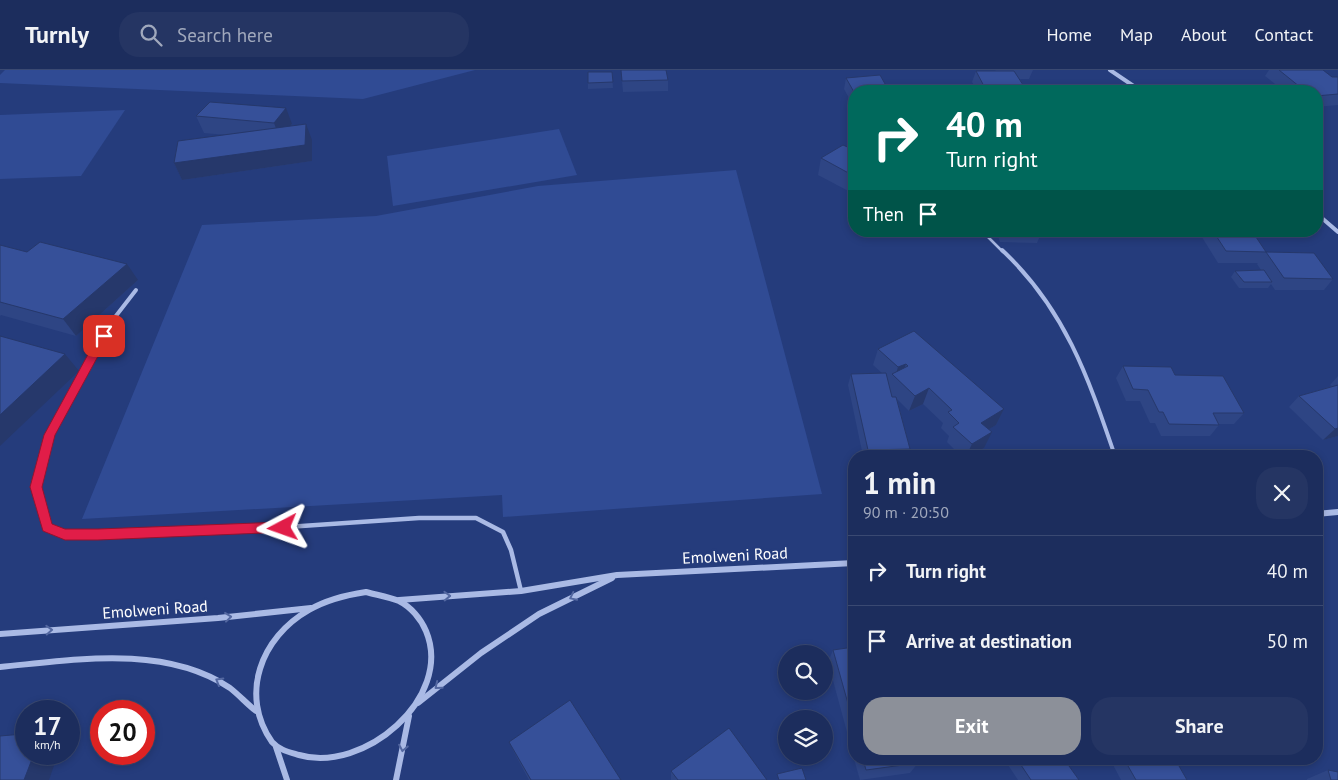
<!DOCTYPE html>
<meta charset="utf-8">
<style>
:root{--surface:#1c2d5d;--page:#253563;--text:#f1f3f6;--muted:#a0a8bc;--line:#3a4972;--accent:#8c9099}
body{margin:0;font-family:"PT Sans",sans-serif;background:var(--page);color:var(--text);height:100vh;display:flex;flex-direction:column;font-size:19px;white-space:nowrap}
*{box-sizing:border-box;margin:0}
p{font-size:16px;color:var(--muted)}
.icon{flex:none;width:28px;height:28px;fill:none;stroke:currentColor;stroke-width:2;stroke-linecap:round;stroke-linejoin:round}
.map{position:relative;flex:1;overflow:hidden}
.sheet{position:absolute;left:848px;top:380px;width:475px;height:315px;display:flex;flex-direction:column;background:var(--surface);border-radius:20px;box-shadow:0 2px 8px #0003,0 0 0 1px var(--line)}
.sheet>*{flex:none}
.hud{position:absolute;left:848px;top:15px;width:475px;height:152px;border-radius:20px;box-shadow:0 2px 8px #0003,0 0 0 1px var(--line);background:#00695c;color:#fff;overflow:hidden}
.buttons{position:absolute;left:778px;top:575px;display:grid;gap:10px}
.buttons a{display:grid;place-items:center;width:55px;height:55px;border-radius:50%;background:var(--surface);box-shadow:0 2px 8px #0003,0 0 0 1px var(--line);font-size:25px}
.speed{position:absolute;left:15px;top:630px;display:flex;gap:10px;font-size:25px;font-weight:700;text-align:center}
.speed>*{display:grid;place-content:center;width:65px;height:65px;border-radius:50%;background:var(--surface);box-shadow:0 2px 8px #0003,0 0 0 1px var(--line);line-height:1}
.speed small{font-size:12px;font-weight:400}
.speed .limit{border:8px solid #d22;background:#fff;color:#111}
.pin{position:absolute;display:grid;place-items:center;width:42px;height:42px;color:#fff;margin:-21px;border-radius:10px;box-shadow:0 2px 8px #0006}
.me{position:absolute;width:55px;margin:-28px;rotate:266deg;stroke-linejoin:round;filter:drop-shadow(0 0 4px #0008)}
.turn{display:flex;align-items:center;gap:18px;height:105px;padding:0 15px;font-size:22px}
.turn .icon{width:65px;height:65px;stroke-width:2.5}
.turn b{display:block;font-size:35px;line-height:42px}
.then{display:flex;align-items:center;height:48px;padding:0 15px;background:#0003;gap:10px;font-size:19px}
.round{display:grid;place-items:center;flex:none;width:52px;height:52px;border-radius:20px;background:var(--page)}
.overview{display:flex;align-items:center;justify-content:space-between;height:85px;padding:0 15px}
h1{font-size:30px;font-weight:600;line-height:38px}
.primary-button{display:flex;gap:10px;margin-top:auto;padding:10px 15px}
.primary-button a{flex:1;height:58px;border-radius:20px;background:var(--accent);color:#fff;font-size:20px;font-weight:600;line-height:58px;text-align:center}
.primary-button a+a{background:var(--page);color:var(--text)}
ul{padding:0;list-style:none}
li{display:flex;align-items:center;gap:15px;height:70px;padding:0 15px;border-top:1px solid var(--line)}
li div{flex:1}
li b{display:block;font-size:19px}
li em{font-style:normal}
header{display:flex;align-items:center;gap:30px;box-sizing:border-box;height:70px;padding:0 25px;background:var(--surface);border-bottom:1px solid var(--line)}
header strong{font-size:24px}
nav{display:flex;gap:28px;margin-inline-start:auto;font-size:18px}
.search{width:350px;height:45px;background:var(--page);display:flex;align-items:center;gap:12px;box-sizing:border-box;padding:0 18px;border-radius:20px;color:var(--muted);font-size:19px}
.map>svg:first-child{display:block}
.green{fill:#304b94}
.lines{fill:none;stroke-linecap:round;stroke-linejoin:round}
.lane-far2{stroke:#aabae5;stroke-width:2.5}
.lane-far1{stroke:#aabae5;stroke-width:4}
.lane{stroke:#aabae5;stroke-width:4.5}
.street-far1{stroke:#aabae5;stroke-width:4}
.street{stroke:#aabae5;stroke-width:6}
.wall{fill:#2e4584}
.shaded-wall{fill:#26386b}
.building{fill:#365099;stroke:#26386b}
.oneway{stroke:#5468a1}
.route{fill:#e11d48;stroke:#92132f}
.labels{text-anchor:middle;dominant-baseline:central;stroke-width:5;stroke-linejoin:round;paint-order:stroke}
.street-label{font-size:16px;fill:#fff;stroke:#253c7c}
</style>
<header>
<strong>Turnly</strong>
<div class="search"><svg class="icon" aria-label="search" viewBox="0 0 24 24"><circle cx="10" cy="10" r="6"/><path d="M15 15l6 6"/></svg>Search here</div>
<nav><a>Home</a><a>Map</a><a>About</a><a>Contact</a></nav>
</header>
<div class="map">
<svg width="1338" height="710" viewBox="0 0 1338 710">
<rect width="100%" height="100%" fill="#253c7c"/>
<g class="green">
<path d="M5,0h470l-112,29 -363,-16v-8z"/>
<path d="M125,40l-44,66 -81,3v-64z"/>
<path d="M559,59l18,46 -184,31 -6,-50z"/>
<path d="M736,100l86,324 -319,23 -1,-22 -420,24 120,-294 174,-9 162,-30z"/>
</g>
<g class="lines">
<path class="lane-far2" d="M982,161l21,21"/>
<g class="lane-far1">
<path d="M1002,180c63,59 86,127 113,206"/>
<path d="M37,413l13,-48 62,-114 24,-31"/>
</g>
<path class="lane" d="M37,412l-1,5 11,40 18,7 33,1 146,-5 175,-12h57l27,14 8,18 10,41"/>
<g class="street-far1">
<path d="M1110,0l31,21"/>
<path d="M1316,143l22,19"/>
</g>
<g class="street">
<path d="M1316,444l22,-2"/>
<path d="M366,522c11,3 23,5 33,9 12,6 22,18 27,30 28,67 -63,143 -127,124 -10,-3 -20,-5 -27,-13 -33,-47 -11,-105 37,-132 17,-10 37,-15 57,-18z"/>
<path d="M399,530l122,-9 96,-16 237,-12"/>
<path d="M0,564l218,-16 93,-10"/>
<path d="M0,597c74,-7 164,-23 230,21 9,7 17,16 26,23"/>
<path d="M418,633l63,-50 58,-39 73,-36"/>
<path d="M276,677l11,33"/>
<path d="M396,710l13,-64"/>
</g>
</g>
<g class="wall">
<path d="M621,0l47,10v11l-45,1z"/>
<path d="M995,0h38l-4,9h-9l7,12h-50l-5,-9 4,-11h20z"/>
<path d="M1269,0h54l9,7h6v28l-22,2v-16h-32l-19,-15z"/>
<path d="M612,2l1,16 -25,1v-6z"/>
<path d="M846,8l8,13v16l-10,-18z"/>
<path d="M196,46l96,8 -1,2 21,14v21l-130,19 -8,-17 53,-28 -23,-2z"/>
<path d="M854,80v44l-36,-19 3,-17z"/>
<path d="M996,161h46l-5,12 -37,-1z"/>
<path d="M1192,161h69l-2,3h-5l12,18 67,27 -9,11h-49l-4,-6 -3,4h-29l-8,-11 4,-6 26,-1 -4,-6 1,-1h-40l-18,-29h-6z"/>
<path d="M0,175l138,35 -62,56 -75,-21 -1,1z"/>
<path d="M878,279l126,60 -8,16 -7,4 -5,19 -14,8h-9l-14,-14 2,-6 -8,-8 2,-5 -20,-19 -14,7 -12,-12 13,50 -3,7h-44l-15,-71 3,-11 31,-1 -9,-8z"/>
<path d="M1123,296l52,9 69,38 -10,11h-15v1l-9,11h-49l-6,-13h-5l-10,-22h-14l-10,-23z"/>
<path d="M1338,306v60l-15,4 -34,-33 10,-11 33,-10 -2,-1z"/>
<path d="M854,577v111l-26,-96 5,-12z"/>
<path d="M509,672l112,38h-92l-14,-26z"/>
<path d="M854,689h62l2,4 -8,10 -50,7z"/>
<path d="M1004,689h60l15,21h-61z"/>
<path d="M1110,689h65l12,21h-66z"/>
<path d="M1328,700l10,10h-31v-1z"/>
<path d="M671,701l96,9h-96z"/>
</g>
<g class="shaded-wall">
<path d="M286,38l6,16 -12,15 -6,-16z"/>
<path d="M306,54l6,16v21l-130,19 -8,-17z"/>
<path d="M127,194l11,16 -62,56 -13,-17z"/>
<path d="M65,284l14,17 -79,75v-31z"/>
<path d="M906,294l-6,16 -5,-3 3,-10z"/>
<path d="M929,318l-6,16 -14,7 6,-15z"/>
<path d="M1004,339l-8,16 -22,13 7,-15z"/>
<path d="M1338,358v8l-15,4 12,-11z"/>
<path d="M992,362l-8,16 -14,8h-4l6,-12z"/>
<path d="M23,664l3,2v12l-7,-4z"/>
<path d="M34,684h24l-9,26h-25z"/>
</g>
<g class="building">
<path d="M621,0h45l2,10 -46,1z"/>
<path d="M1279,0h44l9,7h6v17l-22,2v-5h-11z"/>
<path d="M976,1h38l13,20h-37l-1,-3h-4z"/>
<path d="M588,2h24l1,10 -25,1z"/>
<path d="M880,5l9,16 -35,1 -8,-14z"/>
<path d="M210,32l76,6 -12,15 -78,-7z"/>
<path d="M306,54l-1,21 -131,18 4,-22z"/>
<path d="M843,75l11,5v26l-33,-18z"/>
<path d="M1213,161h39l14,21 -40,-1z"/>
<path d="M40,172l87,22 -64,55 -63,-17v-57l27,7z"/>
<path d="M1266,182l48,1 19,26 -49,-1z"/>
<path d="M1264,200l8,12h-28l-9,-11z"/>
<path d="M914,261l90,78 -23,14 11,9 -20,12 -19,-17 6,-4 -11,-11 4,-2 -23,-22 -14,8 -23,-22 16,-8 -2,-2 -8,3 -20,-18z"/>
<path d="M0,266l65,18 -65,61z"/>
<path d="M1123,296l48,1 4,8 48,1 21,37h-31l6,12 -50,-1 -6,-12h-4l-11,-22 -15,-1z"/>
<path d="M886,303l6,24h4l14,52 -42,1 -17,-76z"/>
<path d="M1338,315v43l-3,1 -36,-33z"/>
<path d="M854,577v78l-21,-75z"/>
<path d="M570,630l51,80h-90l-22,-38z"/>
<path d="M729,658l38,52h-89l-7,-9z"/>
<path d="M23,664l-4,10 7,-1v11h8l-10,26h-24v-44z"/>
<path d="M863,689h53l2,4 -52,7z"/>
<path d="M1017,689h47l15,21h-48z"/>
<path d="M1124,689h51l12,21h-51z"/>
<path d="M802,698l4,12h-27l-2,-6z"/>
<path d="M1328,700l10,2v8h-7z"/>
</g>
<defs><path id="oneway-chevron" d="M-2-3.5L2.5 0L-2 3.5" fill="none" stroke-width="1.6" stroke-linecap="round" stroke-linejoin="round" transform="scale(1.25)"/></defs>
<g class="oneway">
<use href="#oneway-chevron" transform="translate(447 526) rotate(-2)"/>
<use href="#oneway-chevron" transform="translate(573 527) rotate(154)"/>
<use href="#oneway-chevron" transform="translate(228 547) rotate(-6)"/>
<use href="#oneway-chevron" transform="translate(49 560) rotate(-3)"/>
<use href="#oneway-chevron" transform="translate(219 611) rotate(-150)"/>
<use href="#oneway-chevron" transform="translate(438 616) rotate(141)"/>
<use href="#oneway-chevron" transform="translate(403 678) rotate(101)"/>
</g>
<path class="route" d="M104,263l5,3 -54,99 -13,52 10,37 13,5h33l185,-7 4,2 2,4 -2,4 -189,8h-33l-22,-9 -13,-44 14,-52 54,-99z"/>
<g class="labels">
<g class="street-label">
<text transform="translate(735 485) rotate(-3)">Emolweni Road</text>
<text transform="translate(155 539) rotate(-4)">Emolweni Road</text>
</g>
</g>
</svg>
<div class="buttons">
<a><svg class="icon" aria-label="search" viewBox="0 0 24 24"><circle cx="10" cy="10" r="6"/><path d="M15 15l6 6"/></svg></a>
<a><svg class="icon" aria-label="layers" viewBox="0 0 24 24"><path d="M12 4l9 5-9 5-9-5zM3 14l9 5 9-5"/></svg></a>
</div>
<div class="speed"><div>17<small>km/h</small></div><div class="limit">20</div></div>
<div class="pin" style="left:104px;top:266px;background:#d93025"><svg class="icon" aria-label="arrive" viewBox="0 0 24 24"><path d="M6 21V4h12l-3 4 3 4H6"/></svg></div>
<svg class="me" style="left:283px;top:458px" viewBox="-20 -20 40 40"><path d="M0-17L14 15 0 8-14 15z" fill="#e11d48" stroke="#fff" stroke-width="4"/></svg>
<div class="hud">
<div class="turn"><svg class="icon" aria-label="right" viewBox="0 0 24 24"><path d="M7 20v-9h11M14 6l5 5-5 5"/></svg><div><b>40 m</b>Turn right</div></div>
<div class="then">Then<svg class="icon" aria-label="arrive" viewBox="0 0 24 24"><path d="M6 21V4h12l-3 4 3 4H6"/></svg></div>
</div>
<section class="sheet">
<div class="overview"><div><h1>1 min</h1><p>90 m · 20:50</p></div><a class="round"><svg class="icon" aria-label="close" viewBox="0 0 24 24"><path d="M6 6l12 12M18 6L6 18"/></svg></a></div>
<ul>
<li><svg class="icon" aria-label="right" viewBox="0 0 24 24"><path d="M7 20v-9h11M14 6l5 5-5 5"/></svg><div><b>Turn right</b></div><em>40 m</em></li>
<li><svg class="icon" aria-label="arrive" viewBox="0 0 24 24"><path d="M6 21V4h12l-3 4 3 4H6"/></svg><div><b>Arrive at destination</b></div><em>50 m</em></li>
</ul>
<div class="primary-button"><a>Exit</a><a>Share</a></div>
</section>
</div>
